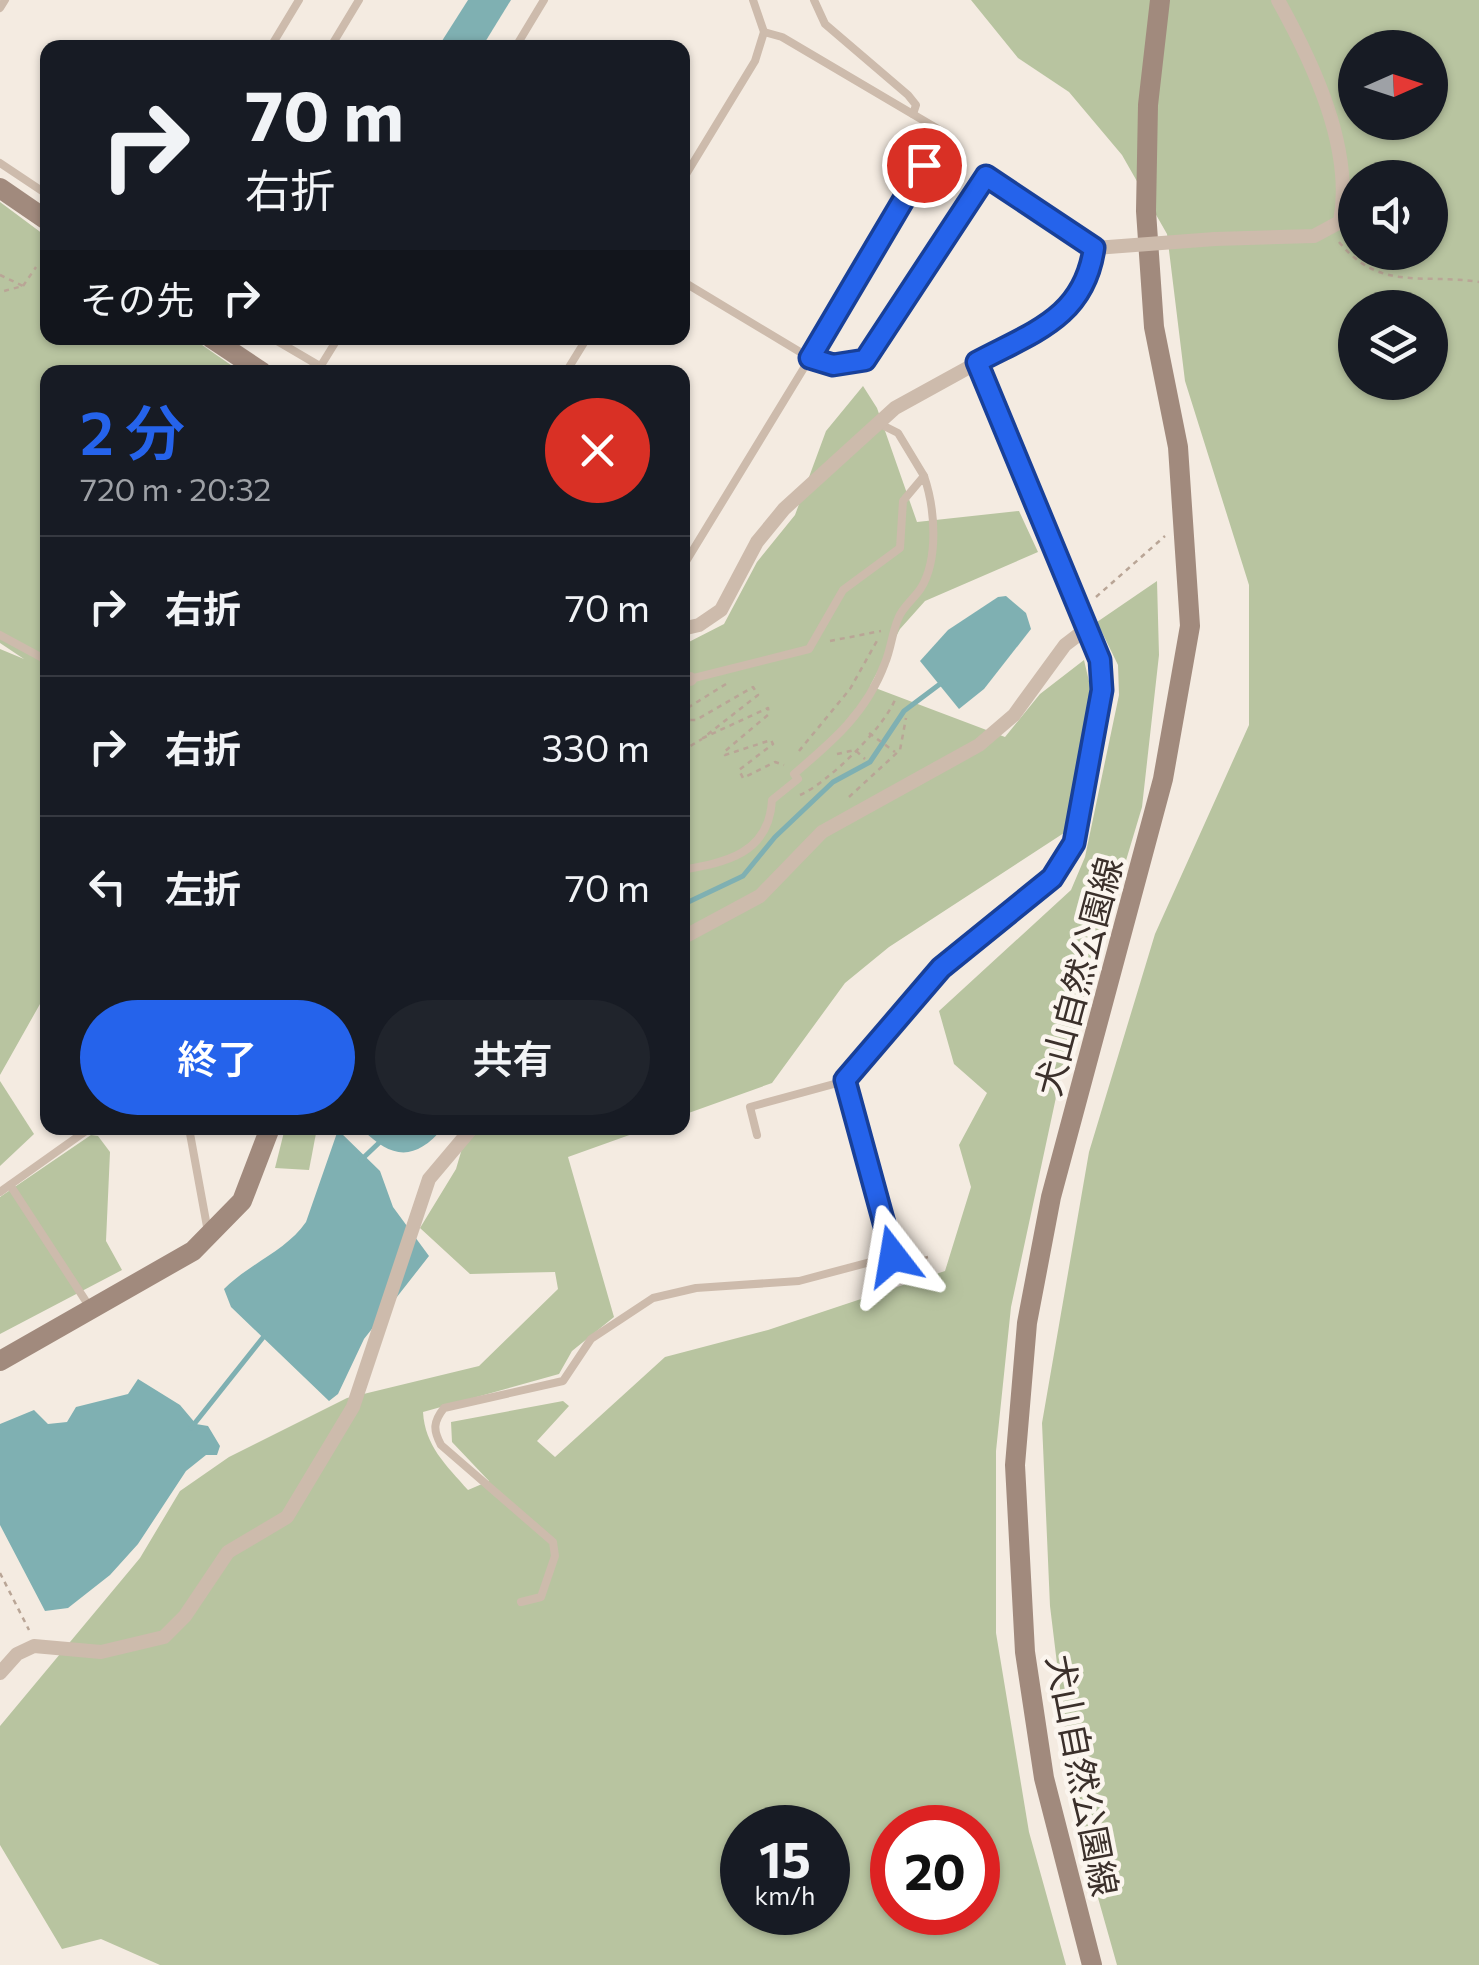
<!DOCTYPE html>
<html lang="ja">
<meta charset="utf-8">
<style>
:root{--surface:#171b24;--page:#20242c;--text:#f1f3f6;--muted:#9ea1a6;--line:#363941;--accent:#2563eb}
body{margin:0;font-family:Commissioner,"Noto Sans JP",sans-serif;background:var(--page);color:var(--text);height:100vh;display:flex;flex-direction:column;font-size:38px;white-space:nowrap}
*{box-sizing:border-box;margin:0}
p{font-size:32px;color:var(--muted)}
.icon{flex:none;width:55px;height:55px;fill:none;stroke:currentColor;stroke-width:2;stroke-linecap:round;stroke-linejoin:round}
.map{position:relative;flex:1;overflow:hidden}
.side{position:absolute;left:40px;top:365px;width:650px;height:770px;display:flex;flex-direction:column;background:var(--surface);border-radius:20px;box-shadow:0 2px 8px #0004}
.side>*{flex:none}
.top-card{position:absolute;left:40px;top:40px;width:650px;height:305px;border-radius:20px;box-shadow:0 2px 8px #0004;background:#171b24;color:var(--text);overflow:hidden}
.needle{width:65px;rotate:87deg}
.controls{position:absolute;left:1338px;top:30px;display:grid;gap:20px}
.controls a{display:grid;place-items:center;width:110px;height:110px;border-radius:50%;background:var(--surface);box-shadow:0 2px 8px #0004;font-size:50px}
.speed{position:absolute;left:720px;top:1805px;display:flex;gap:20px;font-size:50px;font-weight:700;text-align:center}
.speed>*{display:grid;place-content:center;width:130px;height:130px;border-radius:50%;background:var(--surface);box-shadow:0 2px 8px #0004;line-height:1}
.speed small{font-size:25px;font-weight:400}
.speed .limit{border:15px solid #d22;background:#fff;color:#111}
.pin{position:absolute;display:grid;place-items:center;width:85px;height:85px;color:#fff;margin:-42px;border:5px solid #fff;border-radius:50%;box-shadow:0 2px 10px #0007}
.me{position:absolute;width:110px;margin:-55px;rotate:346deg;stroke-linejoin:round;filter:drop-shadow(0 0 8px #0008)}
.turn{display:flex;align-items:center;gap:35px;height:210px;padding:0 40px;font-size:45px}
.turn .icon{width:130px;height:130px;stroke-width:2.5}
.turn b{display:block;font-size:70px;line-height:85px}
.then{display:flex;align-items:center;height:95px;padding:0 40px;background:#0003;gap:20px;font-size:38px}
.round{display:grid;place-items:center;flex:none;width:105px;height:105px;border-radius:52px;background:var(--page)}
.summary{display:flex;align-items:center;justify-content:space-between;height:170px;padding:0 40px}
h1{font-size:60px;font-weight:600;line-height:75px;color:var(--accent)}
.primary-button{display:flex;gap:20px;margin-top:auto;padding:20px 40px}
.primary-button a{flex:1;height:115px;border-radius:60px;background:var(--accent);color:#fff;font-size:40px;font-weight:600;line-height:115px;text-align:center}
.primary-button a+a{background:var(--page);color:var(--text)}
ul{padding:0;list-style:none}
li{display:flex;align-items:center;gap:30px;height:140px;padding:0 40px;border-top:2px solid var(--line)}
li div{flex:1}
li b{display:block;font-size:38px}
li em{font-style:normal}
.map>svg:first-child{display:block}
.green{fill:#b8c4a0;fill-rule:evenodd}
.water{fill:#7fb0b2}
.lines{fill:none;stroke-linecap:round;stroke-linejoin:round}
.stream{stroke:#7fb0b2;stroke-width:5}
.path{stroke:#b9a596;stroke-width:2.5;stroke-dasharray:5 5;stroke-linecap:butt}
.lane{stroke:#cdbbac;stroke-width:8}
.street{stroke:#cdbbac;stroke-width:14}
.secondary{stroke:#a18a7d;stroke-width:20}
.street-bridge{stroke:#cdbbac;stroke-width:14}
.route-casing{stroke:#184099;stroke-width:25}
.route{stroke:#2563eb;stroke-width:18}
.labels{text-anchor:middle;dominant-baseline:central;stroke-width:9;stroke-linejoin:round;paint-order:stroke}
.street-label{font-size:35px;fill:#3b302b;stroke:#fbf5ee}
</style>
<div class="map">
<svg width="1479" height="1965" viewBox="0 0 1479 1965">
<rect width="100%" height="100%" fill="#f4ebe1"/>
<g class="green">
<path d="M971,0h508v1965h-362l-41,-145 -26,-214 -8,-183 47,-271 66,-218 94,-209v-140l-64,-204 -18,-147 -45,-79 -53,-63 -51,-34zM1355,48h75v74h-75zM1355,178h75v74h-75zM1355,308h75v74h-75z"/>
<path d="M0,202l47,35 1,101h144l49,34h-193l-1,597 -7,35 -40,71v-426l24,10 -24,-16z"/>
<path d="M863,386l14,22 40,114 102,-11 19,41 -113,49 -25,28 -30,57 135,51 35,-43 44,-34 8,34 -25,137 -178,116 -44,36 -73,100 -89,32v-470l41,-21 33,-62 38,-47 31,-84z"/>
<path d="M1157,581l2,74 -17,152 -84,281 -47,219 -15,144v182l33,199 37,133h-906l-59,-26 -39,10 -62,-104v-119l140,-168 40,-67 49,-34 118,-59 132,-32 79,-77 -3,-17 -85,2 -50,-46 36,-59 12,-41h181l-81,29 46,160 -42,34 -13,23 -136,38c2,34 23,53 45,78l21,-9 -37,-39 -1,-20 112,-21 6,5 -32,35 18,16 110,-100 103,-27 177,-59 26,-84 -12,-42 28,-52 -33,-29 -15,-53 132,-121 14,-33 34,-162 -1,-30 -21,-43zM742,1828h86v84h-86zM892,1828h86v84h-86z"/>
<path d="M0,1081l34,53 -34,32z"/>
<path d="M285,1128h32l-8,42 -34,-2z"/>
<path d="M91,1135l7,1 12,16 -4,89 16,29 -122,64v-137z"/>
</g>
<g class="water">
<path d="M468,0h43l-29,47 -42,-3z"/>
<path d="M1006,596l20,17 5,16 -47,60 -25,20 -39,-48 28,-31 50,-33z"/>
<path d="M361,1128h82c-28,33 -51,32 -82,0z"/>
<path d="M338,1130l42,41 13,36 36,49 -65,83 -26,55 -9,7 -98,-94 -7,-18c26,-26 62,-38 82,-67z"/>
<path d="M138,1379l42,26 16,19 12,2 12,20 -3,9h-11l-20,16 -48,73 -28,31 -42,33 -23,3 -45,-86v-101l34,-14 14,14 19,-2 9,-15 52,-13z"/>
</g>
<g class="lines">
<g class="stream">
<path d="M682,905l61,-29 32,-39 58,-55 37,-20 34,-51 36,-27"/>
<path d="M361,1160l21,-20"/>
<path d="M191,1428l74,-93"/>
</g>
<g class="path">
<path d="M1339,242c41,50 83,31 140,40"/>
<path d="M0,275l23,11 -23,6"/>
<path d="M23,286l13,-19"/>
<path d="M1096,597l69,-61"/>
<path d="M830,641l51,-10"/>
<path d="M726,684l-37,23 -2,13h9l57,-33 5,8 -55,43 65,-30 1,6 -45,38 1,3 46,-15 2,4 -34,26 4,8 32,-16 9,3"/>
<path d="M869,733l26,19"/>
<path d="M682,751l20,-12"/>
<path d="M799,751l51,-62 28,-50"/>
<path d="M837,754l18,-4 10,9"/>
<path d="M682,767v13"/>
<path d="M800,795c28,-12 87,-70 96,-98"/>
<path d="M849,797l51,-47 6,-32"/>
<path d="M905,1263l23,-6"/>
<path d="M0,1573l29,57"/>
</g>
<g class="lane">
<path d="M814,0l11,24 83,71 8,10 -3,9"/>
<path d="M0,8l5,-8"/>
<path d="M270,48l29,-48"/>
<path d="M330,48l29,-48"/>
<path d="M515,48l29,-48"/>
<path d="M0,163l48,32"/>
<path d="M682,181l73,-120 9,-29 -11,-32"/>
<path d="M682,281l128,77 133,-226 -161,-95 -18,-5"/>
<path d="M272,338l58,34"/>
<path d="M317,372l21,-34"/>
<path d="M566,372l21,-34"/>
<path d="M878,423l20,10 26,43"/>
<path d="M682,568l128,-210 23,7 32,-5 122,-184 108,72"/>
<path d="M0,635l48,26"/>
<path d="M682,870c44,-8 87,-16 90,-70l26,-21 -4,-5c39,-33 73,-62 91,-111 6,-14 7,-30 13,-44 4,-12 16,-20 23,-31 18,-30 14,-80 3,-112l-21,25 -3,47 -57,42 -34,59 -119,30"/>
<path d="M189,1128l19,104"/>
<path d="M757,1135l-7,-28 95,-26 96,-113 112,-90 20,-35 29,-153 -2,-30 -14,-31"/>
<path d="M10,1185l81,124"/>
<path d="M0,1192l90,-64"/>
<path d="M521,1602l20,-5 14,-41 -2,-14 -112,-97c-8,-15 -8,-23 3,-37l119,-27 28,-42 62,-41 43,-10 103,-7 94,-25 -48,-175"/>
</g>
<g class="street">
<path d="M1215,239l99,-3 26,-14c14,-73 -27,-159 -62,-222"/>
<path d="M682,629l17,-4 22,-15 36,-68 27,-33 111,-101 160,-88 25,-25 11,-20 4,-27"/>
<path d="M682,679h8"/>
<path d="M682,938l78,-42 62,-64 157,-87 35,-30 51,-70 21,-16 -7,-27 -102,-240"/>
<path d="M0,1673l17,-19 17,-8 67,6 63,-15 21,-21 43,-64 59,-35 66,-110 76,-228 43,-51"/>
</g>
<g class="secondary">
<path d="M0,188l48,33"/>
<path d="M211,338l51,34"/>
<path d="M0,1361l193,-110 49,-50 28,-73"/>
<path d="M1092,1965l-48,-187 -19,-126 -10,-187 12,-142 24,-126 112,-418 27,-153 -12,-179 -24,-120 -8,-116 2,-106 12,-105"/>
</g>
<path class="street-bridge" d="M1095,248l120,-9"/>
</g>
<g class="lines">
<g class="route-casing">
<path id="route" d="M893,1256l-48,-176 96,-112 111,-90 22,-35 28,-153 -2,-30 -123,-298c56,-30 107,-44 117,-114l-108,-72 -121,184 -32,5 -23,-7 114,-193"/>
</g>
<use href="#route" class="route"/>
</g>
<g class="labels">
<g class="street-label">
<text transform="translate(1077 976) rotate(-75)">犬山自然公園線</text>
<text transform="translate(1084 1775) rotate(79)">犬山自然公園線</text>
</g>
</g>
</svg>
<div class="controls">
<a><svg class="needle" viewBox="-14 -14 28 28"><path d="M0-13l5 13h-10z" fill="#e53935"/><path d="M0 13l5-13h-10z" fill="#9ea1a6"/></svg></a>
<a><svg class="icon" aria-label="sound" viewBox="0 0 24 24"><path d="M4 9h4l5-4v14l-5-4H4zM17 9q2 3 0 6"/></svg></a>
<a><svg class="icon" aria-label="layers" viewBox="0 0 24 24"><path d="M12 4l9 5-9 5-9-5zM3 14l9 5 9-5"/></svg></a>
</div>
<div class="speed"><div>15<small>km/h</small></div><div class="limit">20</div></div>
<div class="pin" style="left:924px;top:165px;background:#d93025"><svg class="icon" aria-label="arrive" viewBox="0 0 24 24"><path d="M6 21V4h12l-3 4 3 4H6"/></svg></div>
<svg class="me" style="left:893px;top:1256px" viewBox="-20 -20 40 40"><path d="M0-17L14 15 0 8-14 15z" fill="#2563eb" stroke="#fff" stroke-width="4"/></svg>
<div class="top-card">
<div class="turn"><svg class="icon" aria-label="right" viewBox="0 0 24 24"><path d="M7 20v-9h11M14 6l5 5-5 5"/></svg><div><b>70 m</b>右折</div></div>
<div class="then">その先<svg class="icon" aria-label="right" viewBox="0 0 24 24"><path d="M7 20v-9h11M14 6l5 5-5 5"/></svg></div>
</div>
<section class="side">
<div class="summary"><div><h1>2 分</h1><p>720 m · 20:32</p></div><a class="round" style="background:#d93025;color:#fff"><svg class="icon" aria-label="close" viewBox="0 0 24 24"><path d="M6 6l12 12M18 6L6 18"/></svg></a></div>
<ul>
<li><svg class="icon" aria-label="right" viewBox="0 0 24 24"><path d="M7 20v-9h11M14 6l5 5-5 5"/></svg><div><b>右折</b></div><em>70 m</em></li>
<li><svg class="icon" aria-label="right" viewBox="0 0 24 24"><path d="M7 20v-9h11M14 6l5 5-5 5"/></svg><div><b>右折</b></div><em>330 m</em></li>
<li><svg class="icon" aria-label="left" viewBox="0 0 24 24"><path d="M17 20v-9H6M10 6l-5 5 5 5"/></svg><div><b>左折</b></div><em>70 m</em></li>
</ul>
<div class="primary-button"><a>終了</a><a>共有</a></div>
</section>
</div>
